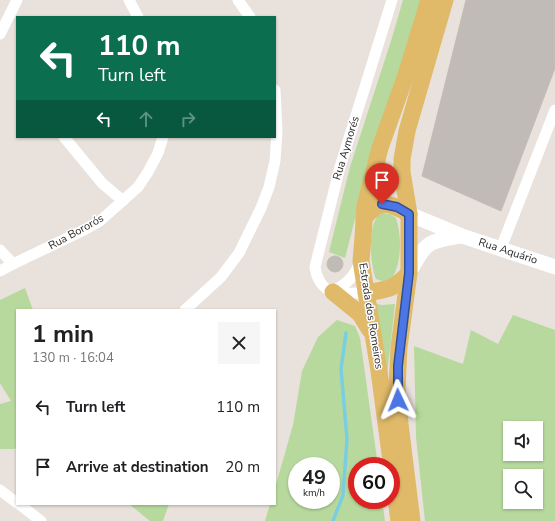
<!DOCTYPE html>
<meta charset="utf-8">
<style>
:root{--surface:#fff;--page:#f6f6f6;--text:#202124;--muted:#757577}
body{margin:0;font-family:"Nunito Sans",sans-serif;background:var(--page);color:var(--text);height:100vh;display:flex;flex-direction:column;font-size:15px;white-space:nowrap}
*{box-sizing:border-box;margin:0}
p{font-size:13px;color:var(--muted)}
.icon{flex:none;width:22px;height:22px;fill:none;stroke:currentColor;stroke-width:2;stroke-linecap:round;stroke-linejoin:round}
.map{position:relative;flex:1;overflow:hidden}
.details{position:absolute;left:16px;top:309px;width:260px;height:196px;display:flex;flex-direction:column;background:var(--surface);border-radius:0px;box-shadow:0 1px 3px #0004}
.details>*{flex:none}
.hud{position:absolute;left:16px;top:16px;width:260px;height:122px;border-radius:0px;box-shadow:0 1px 3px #0004;background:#0b6e4f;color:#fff;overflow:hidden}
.fabs{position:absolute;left:503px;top:421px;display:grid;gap:8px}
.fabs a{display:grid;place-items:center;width:40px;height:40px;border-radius:0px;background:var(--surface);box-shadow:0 1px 3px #0004;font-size:20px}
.speed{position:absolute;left:288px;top:457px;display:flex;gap:8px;font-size:20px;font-weight:700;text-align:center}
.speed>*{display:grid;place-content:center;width:52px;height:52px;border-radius:50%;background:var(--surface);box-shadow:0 1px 3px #0004;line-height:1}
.speed small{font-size:10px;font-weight:400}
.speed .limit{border:6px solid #d22;background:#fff;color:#111}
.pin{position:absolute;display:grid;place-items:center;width:34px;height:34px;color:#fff;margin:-41px -17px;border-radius:50% 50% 50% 0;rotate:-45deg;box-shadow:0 0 4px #0007}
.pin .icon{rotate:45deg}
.me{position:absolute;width:44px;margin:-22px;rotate:358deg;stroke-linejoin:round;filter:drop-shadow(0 0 3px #0008)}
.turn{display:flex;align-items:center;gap:14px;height:84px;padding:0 16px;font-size:18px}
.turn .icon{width:52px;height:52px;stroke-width:2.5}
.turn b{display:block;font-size:28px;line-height:34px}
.lanes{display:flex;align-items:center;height:38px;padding:0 16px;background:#0003;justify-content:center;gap:20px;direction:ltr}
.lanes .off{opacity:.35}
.round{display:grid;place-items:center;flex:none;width:42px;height:42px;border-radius:0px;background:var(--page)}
.overview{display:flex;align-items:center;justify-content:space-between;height:68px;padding:0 16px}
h1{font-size:24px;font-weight:700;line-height:30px}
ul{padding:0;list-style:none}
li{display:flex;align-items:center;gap:12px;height:60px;padding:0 16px}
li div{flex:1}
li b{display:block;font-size:15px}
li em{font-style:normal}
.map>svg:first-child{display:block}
.green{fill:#b7d99d;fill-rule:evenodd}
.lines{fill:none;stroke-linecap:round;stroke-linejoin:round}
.stream{stroke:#79cee0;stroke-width:3.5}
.building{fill:#c1bbb7;stroke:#c3bdb5}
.street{stroke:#fff;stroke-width:11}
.secondary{stroke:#fff;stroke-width:15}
.primary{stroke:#e0b969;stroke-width:17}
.route-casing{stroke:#314d95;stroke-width:10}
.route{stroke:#4c76e5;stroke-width:7}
.labels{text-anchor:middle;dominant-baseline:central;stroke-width:3;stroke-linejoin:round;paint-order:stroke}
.street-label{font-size:11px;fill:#282828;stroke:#fff}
</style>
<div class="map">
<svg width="555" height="521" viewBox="0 0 555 521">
<rect width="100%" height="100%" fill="#e9e1db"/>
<g class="green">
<path d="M403,0h18l-59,192 -17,66 -16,-6 21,-85 41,-126z"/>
<path d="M382,213l8,1 6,4c6,19 6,45 -5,62l-9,1 -6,-2c-6,-14 -8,-50 1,-62 1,-1 5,-3 5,-4z"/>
<path d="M25,288l8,22h-16v136l-2,3h-15v-45l11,-3 -11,-18v-83z"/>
<path d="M375,303l6,2 14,-1 -8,71z"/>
<path d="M513,315l42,15v191h-130l-9,-84 -2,-91 49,18 8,-34 27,14zM510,428h26v26h-26zM510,476h26v26h-26z"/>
<path d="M337,320l18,6 5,12 18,128h-21v34h25l3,21h-120l5,-17h5v-16l18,-63 9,-54 16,-34zM297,466h34v34h-34z"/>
<path d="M129,504h40l-6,17h-13z"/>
</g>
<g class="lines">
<path class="stream" d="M333,521l10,-26 4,-56 -6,-70 5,-36"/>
</g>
<g class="building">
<path d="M466,0h89v68l-54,143 -79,-35z"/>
<circle cx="335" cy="264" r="8"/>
</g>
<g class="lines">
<g class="street">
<path d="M129,0l9,17"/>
<path d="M238,0l12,17"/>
<path d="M0,34l17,-34"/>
<path d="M64,137l38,46 21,18"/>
<path d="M501,248l54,-138"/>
<path d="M0,250l13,14"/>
<path d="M0,271l13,-7 71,-34 16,-9 38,-34 10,-15 10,-19 5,-16"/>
<path d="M333,291c16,-8 20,-14 28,-30"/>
<path d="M366,293c-9,0 -24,1 -33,-1 -11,-3 -17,-15 -18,-25l25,-100 52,-167"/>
<path d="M185,310l36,-33 18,-24 22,-45 8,-21 6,-26 2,-30 -2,-41"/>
<path d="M0,490l17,13"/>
<path d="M19,504l22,17"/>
</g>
<g class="secondary">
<path d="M409,214l53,22 93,31"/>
<path d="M409,273c17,-30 17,-32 52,-37"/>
</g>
<g class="primary">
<path d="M364,218c17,-19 24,-16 45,-4"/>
<path d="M333,292l27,22 10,16"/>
<path d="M366,293c22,-4 27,-3 43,-20"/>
<path d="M399,521l-20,-150 -18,-110 2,-24 2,-31 15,-58 26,-73 23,-75"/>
<path d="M412,521l-12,-97 -3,-36 2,-41 10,-74v-59l-7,-42v-13l5,-28 38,-131"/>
</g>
</g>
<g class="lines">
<g class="route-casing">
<path id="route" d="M382,204l15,3 12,7v59l-11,93v34"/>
</g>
<use href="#route" class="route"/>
</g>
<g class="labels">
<g class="street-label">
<text transform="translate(346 148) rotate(-73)">Rua Aymorés</text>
<text transform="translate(76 232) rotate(-29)">Rua Bororós</text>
<text transform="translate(508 251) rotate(18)">Rua Aquário</text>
<text transform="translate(371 316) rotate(81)">Estrada dos Romeiros</text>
</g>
</g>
</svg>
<div class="fabs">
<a><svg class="icon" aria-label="sound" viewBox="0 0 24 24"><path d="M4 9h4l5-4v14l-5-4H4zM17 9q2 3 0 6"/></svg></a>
<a><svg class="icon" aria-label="search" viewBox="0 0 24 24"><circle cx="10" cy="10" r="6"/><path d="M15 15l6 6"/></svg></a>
</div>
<div class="speed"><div>49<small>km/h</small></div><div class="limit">60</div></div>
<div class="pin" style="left:382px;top:204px;background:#d93025"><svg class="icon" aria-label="arrive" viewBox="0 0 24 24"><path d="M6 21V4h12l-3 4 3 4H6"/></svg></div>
<svg class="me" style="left:398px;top:400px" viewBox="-20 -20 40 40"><path d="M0-17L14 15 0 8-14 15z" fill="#4c76e5" stroke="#fff" stroke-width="4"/></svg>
<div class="hud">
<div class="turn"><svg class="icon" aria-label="left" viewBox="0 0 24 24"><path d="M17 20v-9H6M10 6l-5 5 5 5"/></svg><div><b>110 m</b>Turn left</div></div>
<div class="lanes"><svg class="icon" aria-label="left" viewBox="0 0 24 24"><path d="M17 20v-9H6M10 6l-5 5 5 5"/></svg><svg class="icon off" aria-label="ahead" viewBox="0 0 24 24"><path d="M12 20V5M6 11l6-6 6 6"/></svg><svg class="icon off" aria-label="right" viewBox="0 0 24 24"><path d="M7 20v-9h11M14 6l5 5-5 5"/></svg></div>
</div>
<section class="details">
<div class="overview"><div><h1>1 min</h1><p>130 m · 16:04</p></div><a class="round"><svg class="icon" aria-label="close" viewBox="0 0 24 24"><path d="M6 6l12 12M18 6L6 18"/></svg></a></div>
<ul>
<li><svg class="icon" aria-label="left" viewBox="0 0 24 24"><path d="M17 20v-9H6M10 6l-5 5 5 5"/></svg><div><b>Turn left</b></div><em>110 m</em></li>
<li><svg class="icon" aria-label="arrive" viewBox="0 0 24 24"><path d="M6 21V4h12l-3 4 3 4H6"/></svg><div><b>Arrive at destination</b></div><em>20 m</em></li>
</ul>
</section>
</div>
